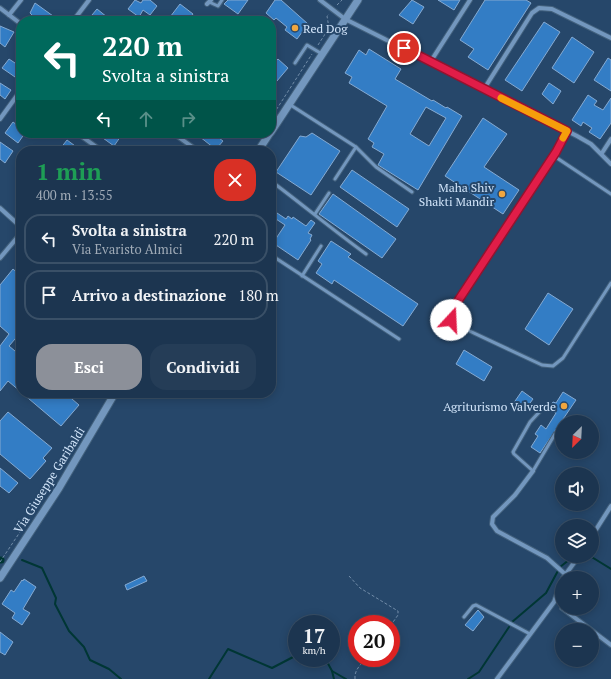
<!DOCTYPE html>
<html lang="it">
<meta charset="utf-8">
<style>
:root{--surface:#1c3550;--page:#253d57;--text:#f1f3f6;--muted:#a0abb7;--line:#3a5067;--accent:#8c9099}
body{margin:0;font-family:"PT Serif",serif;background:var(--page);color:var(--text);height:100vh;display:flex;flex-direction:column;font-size:15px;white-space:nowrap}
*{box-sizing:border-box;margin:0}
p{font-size:13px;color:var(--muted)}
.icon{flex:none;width:22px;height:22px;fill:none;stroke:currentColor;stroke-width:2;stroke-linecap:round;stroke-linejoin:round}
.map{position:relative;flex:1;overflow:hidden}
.panel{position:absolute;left:16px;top:146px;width:260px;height:252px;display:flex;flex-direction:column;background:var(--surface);border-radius:16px;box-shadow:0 2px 10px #0003,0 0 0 1px var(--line)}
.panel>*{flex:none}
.hud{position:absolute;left:16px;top:16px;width:260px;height:122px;border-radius:16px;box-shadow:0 2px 10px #0003,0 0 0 1px var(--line);background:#00695c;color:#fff;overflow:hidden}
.needle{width:26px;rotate:204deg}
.controls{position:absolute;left:555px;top:415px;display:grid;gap:8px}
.controls a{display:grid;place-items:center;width:44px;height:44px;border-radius:50%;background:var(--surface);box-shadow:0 2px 10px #0003,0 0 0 1px var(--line);font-size:20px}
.speed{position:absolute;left:288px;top:615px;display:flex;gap:8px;font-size:20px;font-weight:700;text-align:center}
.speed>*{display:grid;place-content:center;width:52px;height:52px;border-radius:50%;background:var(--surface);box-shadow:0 2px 10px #0003,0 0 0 1px var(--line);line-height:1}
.speed small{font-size:10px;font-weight:400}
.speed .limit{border:6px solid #d22;background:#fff;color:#111}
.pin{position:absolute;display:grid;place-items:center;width:34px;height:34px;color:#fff;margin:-17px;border:2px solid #fff;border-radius:50%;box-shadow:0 1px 4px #0007}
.me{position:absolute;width:44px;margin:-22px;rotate:20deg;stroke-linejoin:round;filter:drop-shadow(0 0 3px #0008)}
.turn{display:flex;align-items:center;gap:14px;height:84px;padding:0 20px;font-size:18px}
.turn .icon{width:52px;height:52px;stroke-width:2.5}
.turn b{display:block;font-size:28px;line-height:34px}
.lanes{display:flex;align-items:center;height:38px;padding:0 20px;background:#0003;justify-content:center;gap:20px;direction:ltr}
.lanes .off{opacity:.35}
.round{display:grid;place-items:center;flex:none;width:42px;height:42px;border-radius:16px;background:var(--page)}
.overview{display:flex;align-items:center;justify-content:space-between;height:68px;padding:0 20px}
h1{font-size:24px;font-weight:800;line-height:30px;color:#1e9e55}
.primary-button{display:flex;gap:8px;margin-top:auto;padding:8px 20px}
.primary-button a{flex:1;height:46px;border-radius:16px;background:var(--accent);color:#fff;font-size:16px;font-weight:800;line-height:46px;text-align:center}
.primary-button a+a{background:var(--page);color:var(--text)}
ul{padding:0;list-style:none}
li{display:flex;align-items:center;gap:12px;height:50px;margin:0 8px 6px;padding:0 12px;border:2px solid var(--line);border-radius:16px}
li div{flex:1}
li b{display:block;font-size:15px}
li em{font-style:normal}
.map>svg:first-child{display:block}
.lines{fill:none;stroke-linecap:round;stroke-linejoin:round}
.stream{stroke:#003634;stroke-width:2}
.canal{stroke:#003634;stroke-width:7}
.building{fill:#337dc5;stroke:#85aad2;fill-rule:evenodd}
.service-casing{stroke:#43617d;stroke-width:5}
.minor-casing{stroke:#43617d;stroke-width:6}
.tertiary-casing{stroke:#43617d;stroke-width:9}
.path{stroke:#728da9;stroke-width:1;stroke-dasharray:3 2;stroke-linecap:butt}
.service{stroke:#7397be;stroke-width:3}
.minor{stroke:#7397be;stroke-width:4}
.tertiary{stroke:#7397be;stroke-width:7}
.route-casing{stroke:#92132f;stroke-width:10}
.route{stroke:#e11d48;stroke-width:7}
.slow{stroke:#f59e0b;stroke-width:7}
.poi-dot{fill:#f0a63f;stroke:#26476a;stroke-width:1.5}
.labels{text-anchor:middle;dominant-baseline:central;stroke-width:4;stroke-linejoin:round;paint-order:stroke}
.poi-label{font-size:12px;fill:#d2e5fa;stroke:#26476a;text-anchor:end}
.street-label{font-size:12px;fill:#d2e5fa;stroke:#26476a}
</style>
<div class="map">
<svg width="611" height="679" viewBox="0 0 611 679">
<rect width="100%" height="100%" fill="#26476a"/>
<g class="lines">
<g class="stream">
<path d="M590,556l21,13"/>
<path d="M22,560l20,8 14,30 -1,6 14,27 15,16 6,13 19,9 12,10"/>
<path d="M512,622l34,-29 14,-26 14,-11"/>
<path d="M325,658l7,13 14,8"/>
<path d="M332,671l2,8"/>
<path d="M209,679l19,-30 44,19 25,-13"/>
<path d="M468,679l11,-7 30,-45"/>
</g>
<path class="canal" d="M0,560h1"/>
</g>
<g class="building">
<path d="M135,0l6,3 2,-3h7l7,6 -7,9 -7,-5 -4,7 -11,-8z"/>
<path d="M228,0h20l-10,14 -14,-10z"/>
<path d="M275,0h6l27,24 -11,15 -12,-9 2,-3 -11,-9 -2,2 -8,-7z"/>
<path d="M412,0l12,7 -11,17 -14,-9z"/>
<path d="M438,0h22l-6,10z"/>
<path d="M485,0h41l5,3 -43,67 -20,-13 6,-8 -14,-9z"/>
<path d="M35,3l25,18h-20l-5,-3 -5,-5z"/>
<path d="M180,4l13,10 -5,7h-21z"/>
<path d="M97,9l10,8 -3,4h-17z"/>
<path d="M544,22l16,10 -38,59 -17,-11z"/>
<path d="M0,26l14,6 -9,15 -5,-4z"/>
<path d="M572,37l22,15 -20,31 -22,-15z"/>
<path d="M369,49l32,20 -6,10 37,22 1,-1 13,8 1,-1 15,9 -44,74 -40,-25 6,-11 -12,-7 2,-4 -6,-4 19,-33 -38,-23 3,-6 -7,-4 14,-23 7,5zM426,107l20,11 -17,28 -19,-12z"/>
<path d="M271,57l5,4 2,-2 10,9 -17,20z"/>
<path d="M608,58l3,2v31l-17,-11z"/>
<path d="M9,59l12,8 -6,10 -13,-9z"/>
<path d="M0,83l11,7 -6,9 -5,-4z"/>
<path d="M549,83l12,8 -8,13 -11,-10z"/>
<path d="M588,95l9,6 -3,4 9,5 8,-12v25l-11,16 -11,-7 3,-4 -9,-6 -2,4 -9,-6z"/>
<path d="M483,118l24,16 -23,33 35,23 -16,24 -58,-38z"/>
<path d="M13,122l8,6v5h4l-7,10 -13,-10z"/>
<path d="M96,133h27l-9,13z"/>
<path d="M195,133h17l11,8 -6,7 -2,-1 -1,1z"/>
<path d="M312,133l28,18 -29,44 -35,-23 24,-36 6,1z"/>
<path d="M67,140l15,11h-19l-3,-2z"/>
<path d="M0,142l13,9 -8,12 -5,-4z"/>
<path d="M352,170l57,39 -12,18 -57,-40z"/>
<path d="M333,194l63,45 -14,19 -63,-44z"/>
<path d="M274,211l12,8 2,-3 4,3 1,-2 13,9 5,-6 4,3 -7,10 4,2 -2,4 1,1 -13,20 -25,-17 12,-18 -9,-6 -5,7v-11z"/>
<path d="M331,241l20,13 -3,3 70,47 -15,22 -69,-46 -2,4 -16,-11 6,-9 -4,-3z"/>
<path d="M13,269l8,7v56l-12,14 12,10v36l-13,-11 -8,10v-45l9,-12 -9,-8v-41z"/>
<path d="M548,293l25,16 -24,36 -24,-16z"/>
<path d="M464,350l28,17 -8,14 -28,-17z"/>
<path d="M522,391l11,8 -6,8 -2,-2 -4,5 -8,-6z"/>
<path d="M563,392l13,8 -36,53 -9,-6 7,-11 -3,-2 6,-9 5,4 10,-16 -7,-4 4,-7 3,1z"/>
<path d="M22,393h43l14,12 -18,21z"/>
<path d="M8,412l44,36 -9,10 3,3 -16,18 -30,-25v-33z"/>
<path d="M0,468l18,15 -9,10 -9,-7z"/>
<path d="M144,576l3,5 -20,9 -2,-5z"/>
<path d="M24,579l12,8 -13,22 7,4 -8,12 -10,-7 3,-5 -13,-9 9,-14 3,2 8,-12 1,1z"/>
<path d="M478,610l6,7 -11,14 -8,-6z"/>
<path d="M0,632l13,10 -8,13 -5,-3z"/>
</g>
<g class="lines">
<g class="service-casing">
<g id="service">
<path d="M209,2l9,4 4,-6"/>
<path d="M295,63l12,-18 15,9"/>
<path d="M289,104l67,43 -21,32"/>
<path d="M567,131l-11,21 -104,158 -1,10 10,7 81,38 11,1 10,-8 48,-75"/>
<path d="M356,147l20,20 36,25"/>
<path d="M554,156l57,38"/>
<path d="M271,181c32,24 62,49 95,73"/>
<path d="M315,214l14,-21"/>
<path d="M271,255l128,84"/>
<path d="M302,276l19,-30"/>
<path d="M543,408l-13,14 -17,30 1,2 19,17 22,-37"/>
<path d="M464,617l9,-11 3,-1 54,29"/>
</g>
</g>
<g class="minor-casing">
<g id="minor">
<path d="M320,0l25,19 232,117 14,8 20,20"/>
<path d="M207,4l4,-4"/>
<path d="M0,8l21,16"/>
<path d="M9,15l12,-15"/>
<path d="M73,21l16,-21"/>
<path d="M431,61l39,-61"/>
<path d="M484,89l48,-76 7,-5 13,1 59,29"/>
<path d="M0,119l21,-29"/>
<path d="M77,133l25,18"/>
<path d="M173,133l25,18"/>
<path d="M602,153l9,-14"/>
<path d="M0,208l21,19"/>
<path d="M0,258l21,-25"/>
<path d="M533,471l-18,24 -22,22 -1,7 5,7 50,27 18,16"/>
<path d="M592,536l19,-30"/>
<path d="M563,578l16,-22"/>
<path d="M562,608l49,37"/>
<path d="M497,679l57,-77 8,-22"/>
</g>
</g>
<g class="tertiary-casing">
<g id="tertiary">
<path d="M271,132l87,-132"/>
<path d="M258,151l12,-18"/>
<path d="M0,578l59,-90 56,-95"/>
</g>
</g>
<g class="path">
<path d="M337,5l5,-5"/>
<path d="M318,45l11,-17 -2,-12 2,-2"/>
<path d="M271,118l41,-64"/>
<path d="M104,398l2,-5"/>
<path d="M0,562l58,-87"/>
<path d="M349,576l11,12 38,23v4l-7,10"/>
<path d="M355,679c-1,-9 6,-15 12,-21"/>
</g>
<use href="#service" class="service"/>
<use href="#minor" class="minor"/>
<use href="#tertiary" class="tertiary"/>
</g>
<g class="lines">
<g class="route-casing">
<path id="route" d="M404,48l163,83 -11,21 -104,158 -1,10"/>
</g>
<use href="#route" class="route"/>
<path class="slow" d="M501,98l66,33 -4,7"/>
</g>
<g class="poi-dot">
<circle cx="295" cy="28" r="4"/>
<circle cx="502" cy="194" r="4"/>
<circle cx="564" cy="406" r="4"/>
</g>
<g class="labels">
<g class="poi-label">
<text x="303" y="28" text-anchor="start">Red Dog</text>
<text x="494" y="187">Maha Shiv<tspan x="494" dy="14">Shakti Mandir</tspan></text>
<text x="556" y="406">Agriturismo Valverde</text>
</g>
<g class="street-label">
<text transform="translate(49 480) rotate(-58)">Via Giuseppe Garibaldi</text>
</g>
</g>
</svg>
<div class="controls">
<a><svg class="needle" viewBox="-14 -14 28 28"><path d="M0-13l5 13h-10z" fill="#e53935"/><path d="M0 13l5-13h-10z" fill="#a0abb7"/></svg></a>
<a><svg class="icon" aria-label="sound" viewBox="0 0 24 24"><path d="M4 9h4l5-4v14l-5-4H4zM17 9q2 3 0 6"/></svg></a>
<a><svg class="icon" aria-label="layers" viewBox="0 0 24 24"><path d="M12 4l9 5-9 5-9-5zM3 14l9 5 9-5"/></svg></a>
<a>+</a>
<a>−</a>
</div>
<div class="speed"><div>17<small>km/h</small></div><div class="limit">20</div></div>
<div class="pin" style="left:404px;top:48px;background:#d93025"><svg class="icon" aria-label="arrive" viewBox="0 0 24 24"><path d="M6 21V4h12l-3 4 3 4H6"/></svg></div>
<svg class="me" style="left:451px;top:320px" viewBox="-20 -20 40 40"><circle r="19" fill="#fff"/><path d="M0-13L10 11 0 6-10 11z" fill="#e11d48"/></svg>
<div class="hud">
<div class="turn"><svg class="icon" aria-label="left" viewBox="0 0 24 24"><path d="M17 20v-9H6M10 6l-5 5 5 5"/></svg><div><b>220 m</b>Svolta a sinistra</div></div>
<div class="lanes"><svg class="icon" aria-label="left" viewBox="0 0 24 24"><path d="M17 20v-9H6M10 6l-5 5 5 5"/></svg><svg class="icon off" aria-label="ahead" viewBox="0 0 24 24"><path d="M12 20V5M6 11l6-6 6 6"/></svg><svg class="icon off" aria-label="right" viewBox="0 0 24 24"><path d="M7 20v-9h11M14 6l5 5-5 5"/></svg></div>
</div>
<section class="panel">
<div class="overview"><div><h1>1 min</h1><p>400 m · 13:55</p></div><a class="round" style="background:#d93025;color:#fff"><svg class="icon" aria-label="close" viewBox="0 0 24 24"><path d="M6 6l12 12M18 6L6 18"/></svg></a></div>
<ul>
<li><svg class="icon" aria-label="left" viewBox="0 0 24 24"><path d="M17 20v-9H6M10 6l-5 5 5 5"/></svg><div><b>Svolta a sinistra</b><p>Via Evaristo Almici</p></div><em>220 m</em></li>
<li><svg class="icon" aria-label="arrive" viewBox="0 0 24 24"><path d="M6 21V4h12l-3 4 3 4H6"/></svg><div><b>Arrivo a destinazione</b></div><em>180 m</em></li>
</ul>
<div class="primary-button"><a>Esci</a><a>Condividi</a></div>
</section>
</div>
